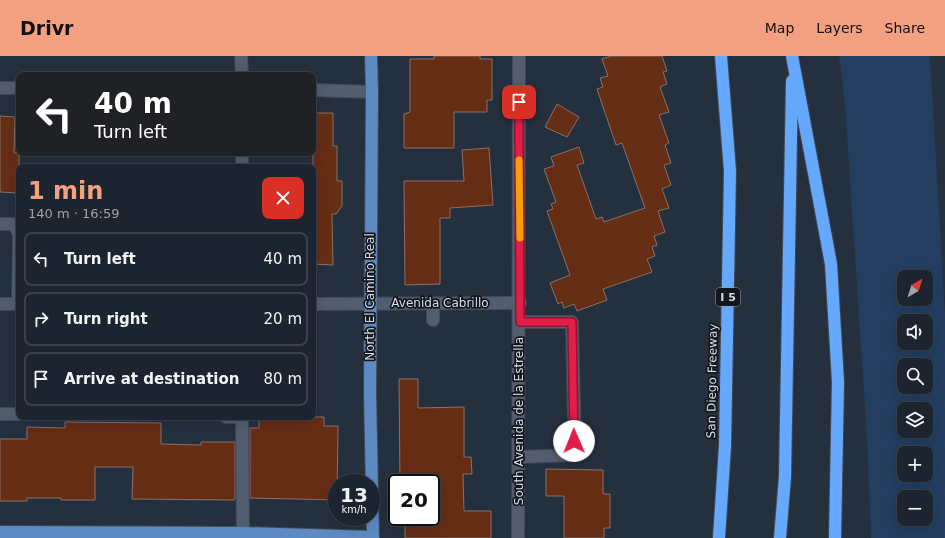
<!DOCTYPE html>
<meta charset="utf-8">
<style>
:root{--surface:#1c242f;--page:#29303b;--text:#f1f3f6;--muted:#a0a4aa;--line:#3a414b;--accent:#f2a080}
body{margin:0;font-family:"DejaVu Sans",sans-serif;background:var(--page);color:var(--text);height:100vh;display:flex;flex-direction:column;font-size:15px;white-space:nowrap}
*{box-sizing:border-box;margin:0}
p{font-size:13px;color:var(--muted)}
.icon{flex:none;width:22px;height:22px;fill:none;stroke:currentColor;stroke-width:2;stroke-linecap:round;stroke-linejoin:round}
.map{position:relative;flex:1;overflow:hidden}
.sheet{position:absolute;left:16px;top:108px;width:300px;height:256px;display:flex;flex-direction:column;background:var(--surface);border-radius:8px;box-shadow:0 4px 16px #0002,0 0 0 1px var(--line)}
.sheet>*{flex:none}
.banner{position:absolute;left:16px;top:16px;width:300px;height:84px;border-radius:8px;box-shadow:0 4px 16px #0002,0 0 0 1px var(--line);background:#202124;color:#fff;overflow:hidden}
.needle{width:26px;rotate:39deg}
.buttons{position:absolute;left:897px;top:214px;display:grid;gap:8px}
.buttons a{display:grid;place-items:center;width:36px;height:36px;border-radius:8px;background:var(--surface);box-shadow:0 4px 16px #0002,0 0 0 1px var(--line);font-size:20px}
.speed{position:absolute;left:328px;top:418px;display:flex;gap:8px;font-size:20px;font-weight:700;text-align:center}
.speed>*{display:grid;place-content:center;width:52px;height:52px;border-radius:50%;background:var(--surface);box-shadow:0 4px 16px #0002,0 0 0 1px var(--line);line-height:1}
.speed small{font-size:10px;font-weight:400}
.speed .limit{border:2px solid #111;border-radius:6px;background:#fff;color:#111}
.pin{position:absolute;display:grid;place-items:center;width:34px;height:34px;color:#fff;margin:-17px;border-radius:8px;box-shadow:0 2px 6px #0006}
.me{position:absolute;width:44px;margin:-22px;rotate:359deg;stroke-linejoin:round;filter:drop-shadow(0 0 3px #0008)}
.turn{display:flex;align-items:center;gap:14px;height:84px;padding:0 12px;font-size:18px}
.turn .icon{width:52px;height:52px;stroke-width:2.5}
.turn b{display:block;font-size:28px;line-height:34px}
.round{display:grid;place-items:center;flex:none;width:42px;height:42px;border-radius:8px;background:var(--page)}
.head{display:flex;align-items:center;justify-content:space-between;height:68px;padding:0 12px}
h1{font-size:24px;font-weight:800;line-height:30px;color:var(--accent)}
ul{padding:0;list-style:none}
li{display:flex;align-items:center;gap:12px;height:54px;margin:0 8px 6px;padding:0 4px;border:2px solid var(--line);border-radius:8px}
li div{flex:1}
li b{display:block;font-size:15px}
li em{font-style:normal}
header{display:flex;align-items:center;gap:24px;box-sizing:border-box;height:56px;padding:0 20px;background:var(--accent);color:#111}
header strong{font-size:19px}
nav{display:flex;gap:22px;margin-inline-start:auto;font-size:14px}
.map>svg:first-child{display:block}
.green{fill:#243e60;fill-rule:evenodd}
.building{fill:#662d15;stroke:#887169}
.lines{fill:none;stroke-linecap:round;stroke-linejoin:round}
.minor-casing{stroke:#414b57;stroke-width:14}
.major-casing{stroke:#414b57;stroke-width:14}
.highway-casing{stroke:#414b57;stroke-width:14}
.minor{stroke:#525e6f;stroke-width:12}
.major{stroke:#5e8ac4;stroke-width:12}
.highway{stroke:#66a8fd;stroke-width:12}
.route-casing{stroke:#92132f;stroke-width:10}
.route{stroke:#e11d48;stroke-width:7}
.slow{stroke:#f59e0b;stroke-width:7}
.labels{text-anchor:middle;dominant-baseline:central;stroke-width:3.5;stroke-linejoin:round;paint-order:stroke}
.shield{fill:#13181e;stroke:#9ca2ab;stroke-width:1}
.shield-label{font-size:11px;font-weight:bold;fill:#d6dde7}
.street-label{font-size:12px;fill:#d6dde7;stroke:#13181e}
</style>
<header>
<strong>Drivr</strong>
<nav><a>Map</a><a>Layers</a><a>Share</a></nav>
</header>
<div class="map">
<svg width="945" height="482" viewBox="0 0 945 482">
<rect width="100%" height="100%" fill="#25303f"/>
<path class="green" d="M839,0h91l15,259v223h-74l-3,-85 -23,-350zM904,221h22v22h-22zM904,265h22v22h-22zM904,309h22v22h-22zM904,353h22v22h-22zM904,397h22v22h-22zM904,441h22v22h-22z"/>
<g class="building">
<path d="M434,0h46v3h12v41h-5v12h-33v36h-50v-34l6,-2v-53h24z"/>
<path d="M611,0h51l5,15 -4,1 4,12 -7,3 9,25 -10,3 10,28 -4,2 6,18 -7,2 7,20 -9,4 7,19 -11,3 7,21 -11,4 3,9 -5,2 3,9 -8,3 5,13 -49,17 4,11 -30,11 -3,-7 -10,4 -2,-6 -4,2 -8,-21 20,-8 -23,-64 6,-2 -2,-5 5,-2 -12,-33 10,-3 -3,-9 28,-10 5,16 -7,2 19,54 6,-2 2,5 41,-14 -23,-65 -6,2 -19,-56 6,-2 -3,-9 8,-2 -6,-17z"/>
<path d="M557,48l22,13 -12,20 -22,-10z"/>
<path d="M313,57h20v33h4v35h5v25l-6,8h-4l1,51 -20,-1z"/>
<path d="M0,60l15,1 -1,36h5v40l-19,-1z"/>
<path d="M489,92l4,57 -43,3v10h-10v66l-35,1 -1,-104h60l-2,-31z"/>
<path d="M399,323h19v29l46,-1v50h7l1,17h-9l1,37h27v27h-86v-21h26v-34h-31z"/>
<path d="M259,361h65v9h14l-1,74 -87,-2v-70h9z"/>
<path d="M65,366l96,1v21l40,1v-3h34v56l-1,2 -102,-1 1,-32h-38v33h-34v-2h-34v3h-27v-62h27v-12l38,1z"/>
<path d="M546,413l57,1v24h7v34h-6v10h-40v-42h-18z"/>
</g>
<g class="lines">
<g class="minor-casing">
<g id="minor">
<path d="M241,0l1,19"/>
<path d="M0,32h19"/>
<path d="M313,34l59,2"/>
<path d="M242,111v-14"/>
<path d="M0,168h14l5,10"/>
<path d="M0,248h19"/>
<path d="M18,248l1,-66"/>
<path d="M313,248l207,-1"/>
<path d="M433,248v16"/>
<path d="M0,358h19"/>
<path d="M226,361h16"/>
<path d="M242,361l1,121"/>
<path d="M519,401l56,-2 -3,-133h-52"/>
<path d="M518,482l1,-482"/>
</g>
</g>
<g class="major-casing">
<g id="major">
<path d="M371,0l1,36 -2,301 3,145"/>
<path d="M0,476l243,1 130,4"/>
</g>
</g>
<g class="highway-casing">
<g id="highway">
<path d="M792,0l39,208 7,118 -3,156"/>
<path d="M719,482l6,-92 5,-275 -9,-115"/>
<path d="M780,482l5,-61 7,-396"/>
</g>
</g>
<use href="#minor" class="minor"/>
<use href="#major" class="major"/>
<use href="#highway" class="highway"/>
</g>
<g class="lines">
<g class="route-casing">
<path id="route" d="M519,46l1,220h52l2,119"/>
</g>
<use href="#route" class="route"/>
<path class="slow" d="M519,104l1,78"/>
</g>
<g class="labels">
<rect class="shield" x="716" y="232" width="24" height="18" rx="3"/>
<g class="shield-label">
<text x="728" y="241">I 5</text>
</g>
<g class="street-label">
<text transform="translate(370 241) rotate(-90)">North El Camino Real</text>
<text x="440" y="247">Avenida Cabrillo</text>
<text transform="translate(712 325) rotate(-89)">San Diego Freeway</text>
<text transform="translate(519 365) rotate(-90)">South Avenida de la Estrella</text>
</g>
</g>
</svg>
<div class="buttons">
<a><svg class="needle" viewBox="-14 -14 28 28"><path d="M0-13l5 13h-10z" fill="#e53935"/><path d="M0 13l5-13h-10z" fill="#a0a4aa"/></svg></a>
<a><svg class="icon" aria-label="sound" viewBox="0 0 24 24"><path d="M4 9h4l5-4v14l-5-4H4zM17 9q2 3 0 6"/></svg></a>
<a><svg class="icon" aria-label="search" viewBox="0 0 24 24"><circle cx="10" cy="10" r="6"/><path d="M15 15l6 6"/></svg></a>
<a><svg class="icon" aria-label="layers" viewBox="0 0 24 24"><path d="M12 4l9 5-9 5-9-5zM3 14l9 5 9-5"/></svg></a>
<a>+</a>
<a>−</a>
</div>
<div class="speed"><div>13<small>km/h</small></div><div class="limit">20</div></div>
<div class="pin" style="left:519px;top:46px;background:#d93025"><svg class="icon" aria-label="arrive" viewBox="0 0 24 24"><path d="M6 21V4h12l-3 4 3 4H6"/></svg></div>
<svg class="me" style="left:574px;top:385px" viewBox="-20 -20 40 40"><circle r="19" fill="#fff"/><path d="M0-13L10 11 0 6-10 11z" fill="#e11d48"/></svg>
<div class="banner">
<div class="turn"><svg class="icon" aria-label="left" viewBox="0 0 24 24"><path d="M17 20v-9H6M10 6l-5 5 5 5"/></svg><div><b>40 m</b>Turn left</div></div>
</div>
<section class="sheet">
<div class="head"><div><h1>1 min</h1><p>140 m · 16:59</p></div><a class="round" style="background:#d93025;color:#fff"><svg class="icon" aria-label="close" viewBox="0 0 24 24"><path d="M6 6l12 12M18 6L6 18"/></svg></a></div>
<ul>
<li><svg class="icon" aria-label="left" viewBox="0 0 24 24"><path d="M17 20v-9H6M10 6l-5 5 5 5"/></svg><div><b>Turn left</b></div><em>40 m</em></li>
<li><svg class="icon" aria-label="right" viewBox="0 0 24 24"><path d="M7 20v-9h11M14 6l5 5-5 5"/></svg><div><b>Turn right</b></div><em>20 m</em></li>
<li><svg class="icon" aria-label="arrive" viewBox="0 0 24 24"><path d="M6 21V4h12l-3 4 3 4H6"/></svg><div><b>Arrive at destination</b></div><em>80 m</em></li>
</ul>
</section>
</div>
